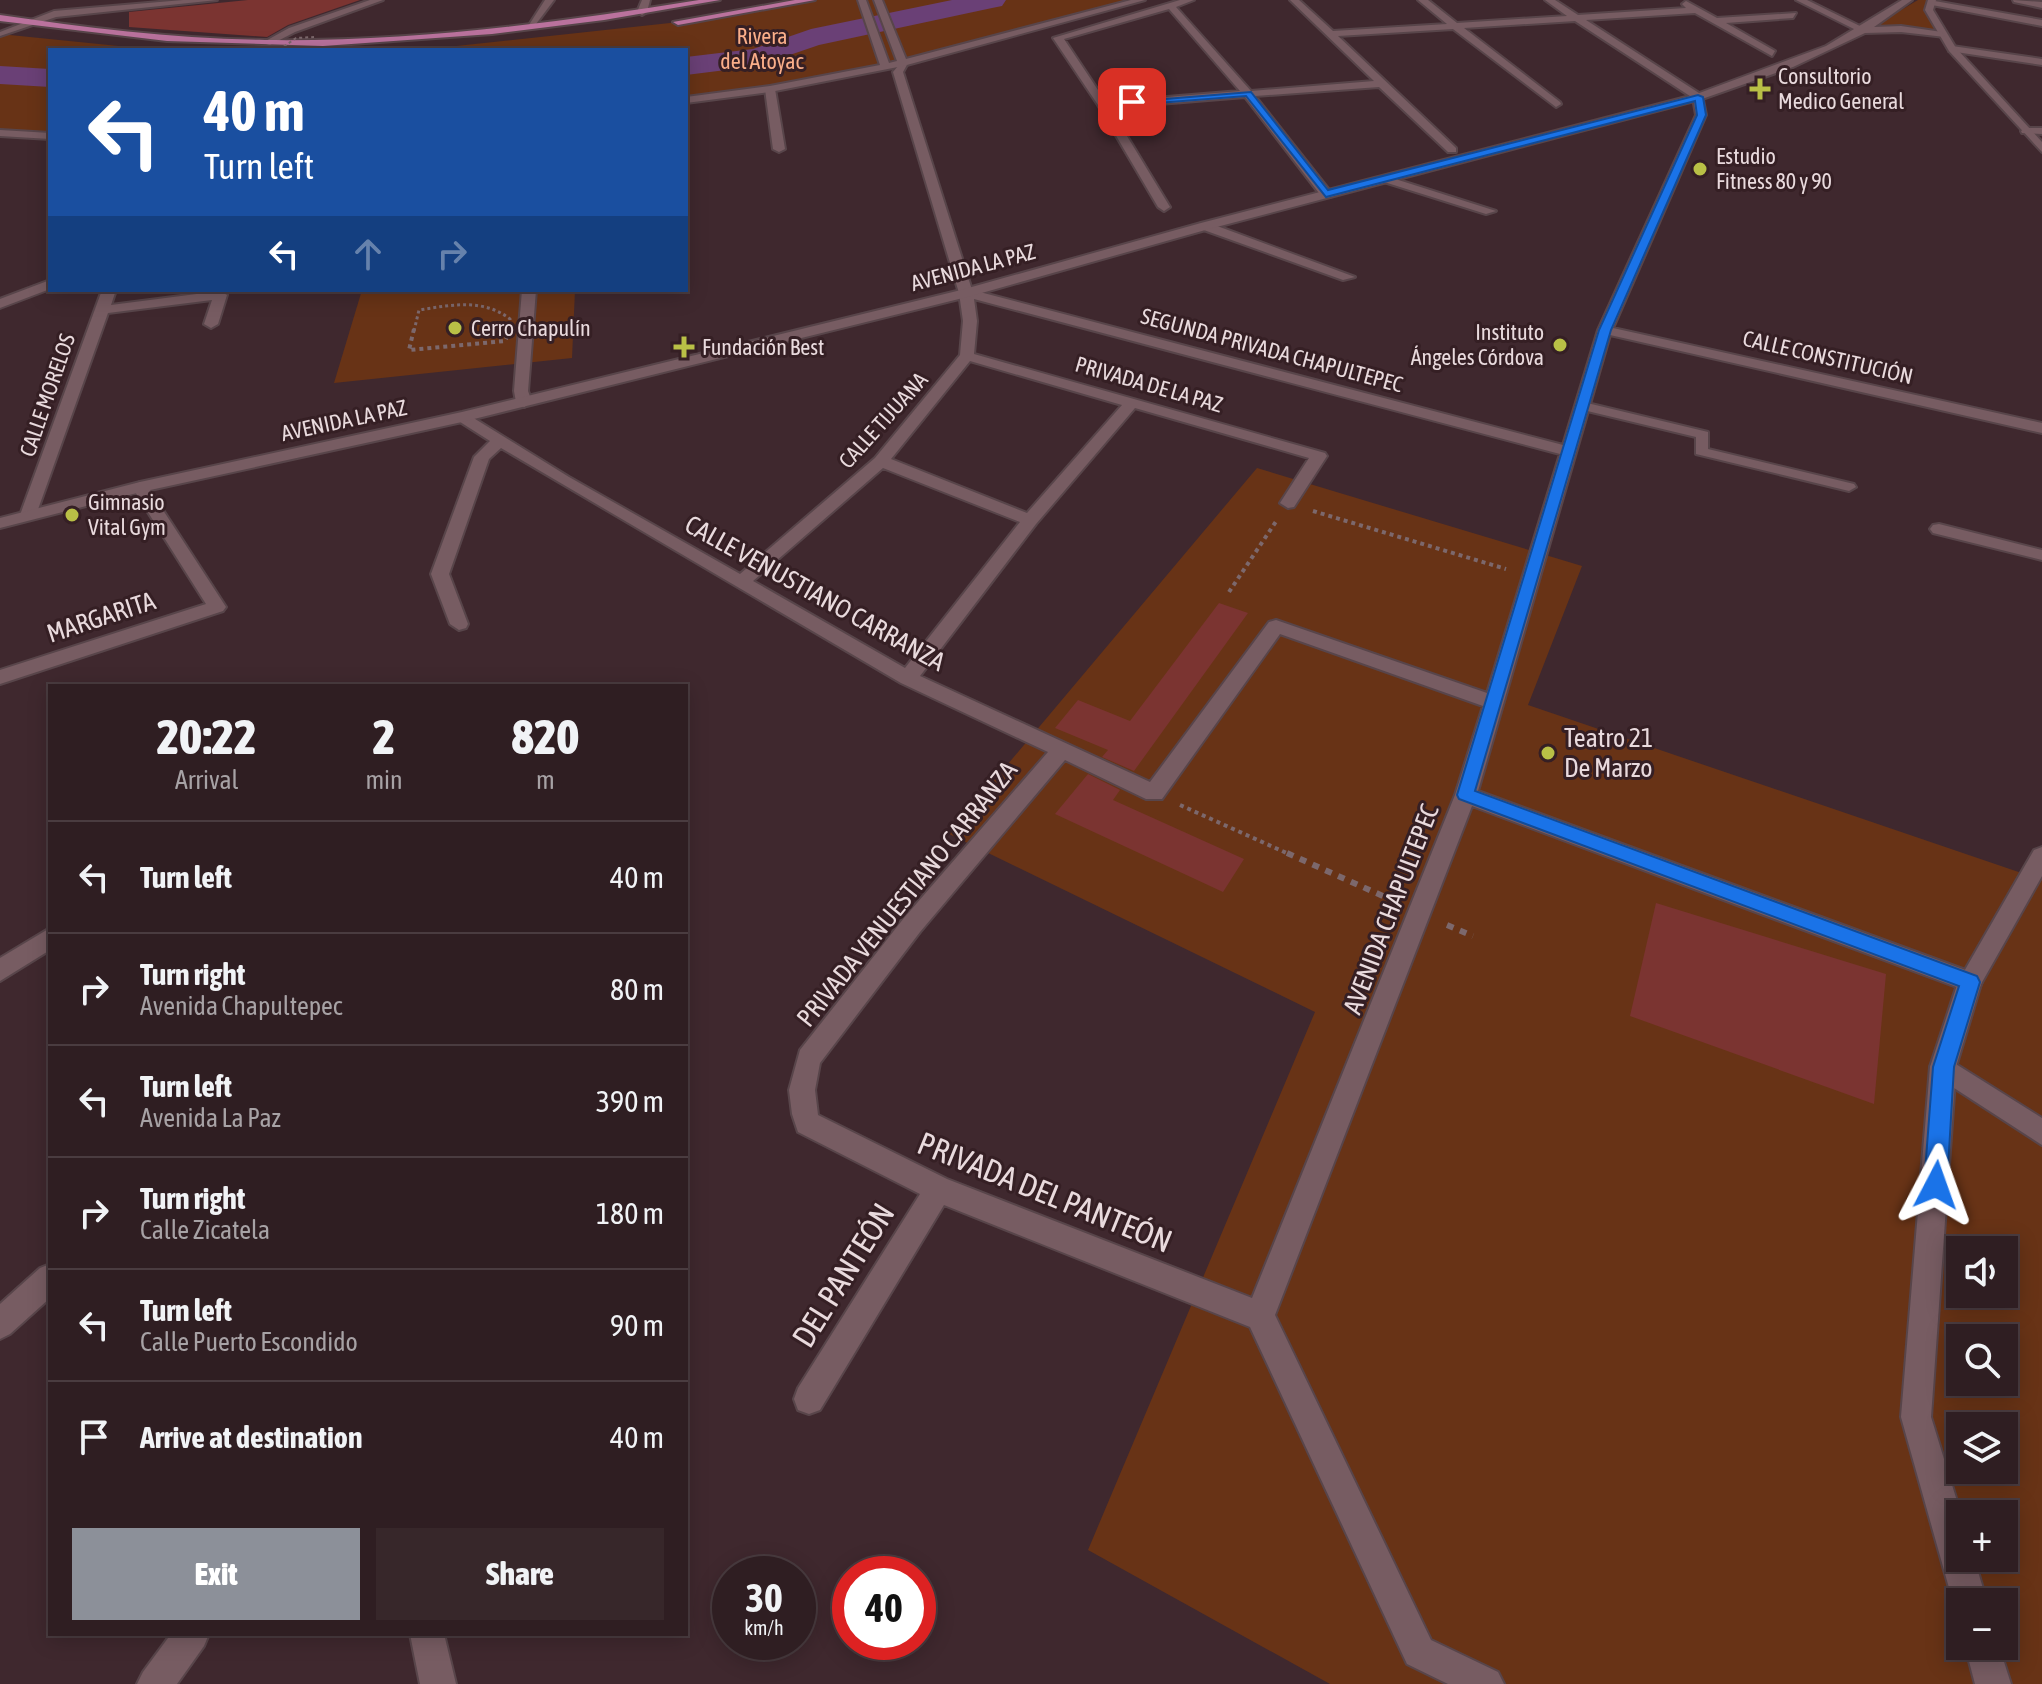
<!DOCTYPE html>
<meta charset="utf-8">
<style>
:root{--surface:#2f1e22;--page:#37272a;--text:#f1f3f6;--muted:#a7a2a5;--line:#4a3c40;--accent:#8c9099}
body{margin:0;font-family:"Asap Condensed",sans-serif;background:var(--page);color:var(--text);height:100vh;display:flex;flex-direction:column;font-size:30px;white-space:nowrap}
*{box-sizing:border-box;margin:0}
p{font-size:26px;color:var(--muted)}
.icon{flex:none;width:44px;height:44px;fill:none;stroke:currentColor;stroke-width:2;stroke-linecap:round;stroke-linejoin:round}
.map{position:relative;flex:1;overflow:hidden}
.panel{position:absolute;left:48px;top:684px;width:640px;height:952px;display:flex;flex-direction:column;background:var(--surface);border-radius:0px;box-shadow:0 4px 20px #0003,0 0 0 2px var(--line)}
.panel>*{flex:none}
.hud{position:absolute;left:48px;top:48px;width:640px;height:244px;border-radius:0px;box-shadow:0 4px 20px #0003,0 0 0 2px var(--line);background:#1a4fa0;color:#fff;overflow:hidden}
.controls{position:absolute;left:1946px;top:1236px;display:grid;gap:16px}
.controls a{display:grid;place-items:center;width:72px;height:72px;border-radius:0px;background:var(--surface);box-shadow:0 4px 20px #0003,0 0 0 2px var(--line);font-size:40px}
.speed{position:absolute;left:712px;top:1556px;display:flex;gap:16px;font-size:40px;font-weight:700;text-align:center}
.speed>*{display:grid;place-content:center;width:104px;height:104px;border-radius:50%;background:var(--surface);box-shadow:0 4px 20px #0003,0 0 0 2px var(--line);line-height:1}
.speed small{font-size:20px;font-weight:400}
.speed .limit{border:12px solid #d22;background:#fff;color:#111}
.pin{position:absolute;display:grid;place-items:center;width:68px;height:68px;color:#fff;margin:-34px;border-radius:16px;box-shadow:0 4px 12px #0006}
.me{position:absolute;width:88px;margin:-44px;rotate:4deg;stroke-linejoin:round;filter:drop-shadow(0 0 6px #0008)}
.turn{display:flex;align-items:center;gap:28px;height:168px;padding:0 24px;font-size:36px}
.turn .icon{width:104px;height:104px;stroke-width:2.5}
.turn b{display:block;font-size:56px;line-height:68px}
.lanes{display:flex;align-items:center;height:76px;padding:0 24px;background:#0003;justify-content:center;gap:40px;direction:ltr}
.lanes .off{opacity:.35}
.eta{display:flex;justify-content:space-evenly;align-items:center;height:136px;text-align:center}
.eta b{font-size:48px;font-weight:800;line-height:56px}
.primary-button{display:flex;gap:16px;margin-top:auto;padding:16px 24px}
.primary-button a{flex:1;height:92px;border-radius:0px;background:var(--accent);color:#fff;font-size:32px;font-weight:800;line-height:92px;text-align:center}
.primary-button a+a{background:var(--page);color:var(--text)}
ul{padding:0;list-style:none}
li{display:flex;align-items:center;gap:24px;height:112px;padding:0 24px;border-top:2px solid var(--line)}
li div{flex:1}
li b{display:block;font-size:30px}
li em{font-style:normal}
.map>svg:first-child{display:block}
.green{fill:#683316;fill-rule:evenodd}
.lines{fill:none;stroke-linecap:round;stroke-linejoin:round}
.river{fill:#6a4076;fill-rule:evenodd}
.building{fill:#7b3431}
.service-casing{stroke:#58454a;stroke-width:4}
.minor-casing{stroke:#58454a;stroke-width:4}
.tertiary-casing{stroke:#58454a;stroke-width:4}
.secondary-casing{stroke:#58454a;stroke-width:4}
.primary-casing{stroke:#58454a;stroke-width:4}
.path-far2{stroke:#7c686c;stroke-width:3;stroke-dasharray:3 3;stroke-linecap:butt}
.path-far1{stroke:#7c686c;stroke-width:4;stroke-dasharray:4 4;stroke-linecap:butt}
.path{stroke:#7c686c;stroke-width:6;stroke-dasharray:7 7;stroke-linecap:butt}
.service{fill:#775c62;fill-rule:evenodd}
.minor{fill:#775c62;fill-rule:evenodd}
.tertiary{fill:#775c62;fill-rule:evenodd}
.secondary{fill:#775c62;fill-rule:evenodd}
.primary{fill:#ba729d;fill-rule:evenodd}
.path-bridge{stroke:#7c686c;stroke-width:2;stroke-dasharray:3 3;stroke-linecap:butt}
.route{fill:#1a73e8;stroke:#114b97;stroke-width:2}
.poi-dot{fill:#b9c046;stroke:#351f24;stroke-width:3}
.labels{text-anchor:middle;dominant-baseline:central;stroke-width:6;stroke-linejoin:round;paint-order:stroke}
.far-park-label{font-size:22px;fill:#faae89;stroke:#351f24}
.far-poi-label{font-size:22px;fill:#e9dadd;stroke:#351f24;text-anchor:start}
.far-street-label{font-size:22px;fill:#e9dadd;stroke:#351f24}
.street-label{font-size:26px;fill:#e9dadd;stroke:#351f24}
.poi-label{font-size:26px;fill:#e9dadd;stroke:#351f24;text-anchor:start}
.near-street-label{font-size:32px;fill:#e9dadd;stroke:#351f24}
</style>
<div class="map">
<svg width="2042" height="1684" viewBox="0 0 2042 1684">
<rect width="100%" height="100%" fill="#3f282e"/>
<g class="green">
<path d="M804,0h337l-238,63 -133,26 -84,11v-50h-267l251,-27z"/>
<path d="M1918,0h9l21,35 -72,-10z"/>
<path d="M0,34l158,16h-108v84l-50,-2z"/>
<path d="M362,290h213l-3,68 -238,25z"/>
<path d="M1257,468l325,98 -54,139 514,175v804h-712l-242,-134 227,-538 -366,-178zM1960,1250h44v44h-44zM1960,1338h44v44h-44zM1960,1426h44v44h-44zM1960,1514h44v44h-44zM1960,1602h44v44h-44z"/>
</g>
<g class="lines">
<g class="river">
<path d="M952,0h54l-4,6 -10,2 -173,37 -61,21 -72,9v-18l67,-8 58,-20z"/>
<path d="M0,66l50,3v18l-50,-3z"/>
</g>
</g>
<g class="building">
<path d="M248,0h112l-72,25 -21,12 -138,-10v-15z"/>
<path d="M1219,603l29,10 -114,158 -32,-14 6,-7 -53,-22 23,-28 52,21z"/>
<path d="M1088,774l32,16 -7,10 131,59 -21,33 -168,-78z"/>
<path d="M1656,903l230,71 -12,130 -244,-88z"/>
</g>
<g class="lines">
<g class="service-casing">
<path id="service" d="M1583,402l125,30v17l146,35 2,3 -7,4 -153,-37v-17l-117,-28v-6z"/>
</g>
<g class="minor-casing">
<g id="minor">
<path d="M183,0h34l-161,17 -56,19v-4l54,-21z"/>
<path d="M370,0h13l-88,32 -25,13 -8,-2 27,-15z"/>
<path d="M545,0h9l-21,28h-6z"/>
<path d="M642,0h8l-3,12 -5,3 -5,-3z"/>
<path d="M1180,0h14l-18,7 75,84 123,-10 -84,-81h9l34,31 114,-7 -29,-24h10l29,23 110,-7 -22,-16h10l23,15 108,-7 -4,-4 4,-3 31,17 79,-5 -3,5 -67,5 49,28 -3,5 -77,-43 -109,7 116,75 4,20 -93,213 429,95v10l-432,-98 -132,456 501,184 3,7 -3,7 -9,3 -498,-186 -197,509 156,325 67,32 6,12h-56l-41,-20 -157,-337 -306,-122 -124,205 -11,4 -11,-4 -4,-11 4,-11 122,-194 -122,-62 -6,-18 -3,-24 11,-40 104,-132 144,-166 -147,-69 -400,-235 -12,11 -40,115 19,50 -2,4 -7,2 -9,-6 -19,-50 43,-117 16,-16 -33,-21v-6h10l102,63 171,97 135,-116 85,-103 3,-34 -4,-28 -66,-221 10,-12 5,3 -5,9 69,218 591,155 35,-115 98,-215 -3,-17 -118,-77 -111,7 96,74 1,2 -5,3 -103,-78 -115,7 118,112v4h-8l-69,-65 -124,9 75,95v6h-8l-77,-100 -135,11 60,99 -6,4 -6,-4 -60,-102 -45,-67zM1169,9l71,82 -134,11 -42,-63zM974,299l586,155 -73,239 -211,-73 -7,2 -119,160 -230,-106 116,-152 99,-116 174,50 -29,45 8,5 6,-1 33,-51 -2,-3 -351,-99 3,-33zM970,361l152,44 -95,108 -136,-54zM883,468l137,54 -115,146 -152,-87zM1280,634l203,72 -28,89 -203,503 -305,-119 -129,-64 -3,-25 5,-27 100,-131 145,-172 81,39h16z"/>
<path d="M1796,0h11l61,30 -8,2z"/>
<path d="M1929,0l113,20v6l-110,-21z"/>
<path d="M2013,0l29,2v6l-28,-6z"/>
<path d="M1952,46l90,13v6l-93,-14z"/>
<path d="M770,86l5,3 10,60 -6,3 -6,-3 -8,-60z"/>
<path d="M2026,128h16v6l-20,-1 -1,-2z"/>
<path d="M1381,177h8l107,34 -10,3 -105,-33z"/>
<path d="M1201,223h8l146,54 -12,3 -142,-51z"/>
<path d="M50,280v9l-50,19v-9z"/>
<path d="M102,290h14l-5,15 109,-14 7,4 -9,29 -7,4 -7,-4 8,-24 -104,13 -72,202 -2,4h-12l-2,-4z"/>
<path d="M522,290h14l-8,101 4,11 -8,5 -8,-5 -2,-11z"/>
<path d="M140,482l8,5 78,120 -3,4 -223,73v-14l206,-66 -74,-117z"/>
<path d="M1939,524l103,26v10l-109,-27 -3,-4 3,-4z"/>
<path d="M50,928v22l-50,31v-23z"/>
<path d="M1943,1056l99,62v27l-108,-70 -4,-8 4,-8z"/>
<path d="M50,1264v34l-40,36 -10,5v-35l40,-36z"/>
<path d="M171,1634h38l-5,12 -27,38h-40l6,-12z"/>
<path d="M410,1634h34l12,50h-36z"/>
</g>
</g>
<g class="tertiary-casing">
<g id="tertiary">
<path d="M858,0h8l23,63 8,-2 -23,-61h8l24,59 225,-59h14l-242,66 -133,26 -84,11v-6l84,-11 110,-21z"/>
<path d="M1928,0h8l-3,10 23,38 86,94v10l-93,-101 -24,-41z"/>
<path d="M0,130l50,3v6l-50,-3z"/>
<path d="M2042,847v29l-61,108 -25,83 -25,350 30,97 -1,44h14l13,44h-27v13l-7,-13 -52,-185 29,-350 28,-85 76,-132z"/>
<path d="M1965,1646h34l12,38h-36z"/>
</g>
</g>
<g class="secondary-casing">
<path id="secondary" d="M1902,0h10l-38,27 27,-1 41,6 3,5 -44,-5 -36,1 -72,34 -91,32 -493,130 -238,67 -509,126 -321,70 -141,36v-10l140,-36 322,-70 499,-122 240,-67 493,-128 132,-49z"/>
</g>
<g class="primary-casing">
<g id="primary">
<path d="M699,0h21l-116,20 -112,14 -169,12 -156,-5 -167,-20v-6c88,13 176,24 265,25 146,2 291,-17 434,-40z"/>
<path d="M795,0h20l-137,25 -5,-3z"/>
</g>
</g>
<path class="path-far2" d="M414,331l5,-21c32,-5 64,-12 91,9v12"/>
<g class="path-far1">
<path d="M414,329l-5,21 96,-9 6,-12"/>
<path d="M1313,511l193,58"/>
<path d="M1229,592l48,-72"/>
<path d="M1180,805l111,50"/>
</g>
<g class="path">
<path d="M1287,853l107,48"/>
<path d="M1447,925l26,11"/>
</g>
<use href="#service" class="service"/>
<use href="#minor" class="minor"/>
<use href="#tertiary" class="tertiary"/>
<use href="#secondary" class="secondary"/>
<use href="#primary" class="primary"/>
<path class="path-bridge" d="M279,50l17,-12 18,-1"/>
</g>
<path class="route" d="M1251,92l77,98 370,-95 5,2 3,18 -95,215 -136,461 502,185 3,6 -26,85 -7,118 -3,7 -8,4 -8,-4 -4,-7 9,-118 26,-81 -500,-187 -2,-4 142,-465 98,-215 -2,-14 -369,96 -80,-101 -114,9 -4,-3z"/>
<g class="poi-dot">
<path d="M1756 77h8v8h8v8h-8v8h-8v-8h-8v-8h8z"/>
<circle cx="1700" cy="169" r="8"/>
<circle cx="455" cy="328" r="8"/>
<circle cx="1560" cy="345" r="8"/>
<path d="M680 335h8v8h8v8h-8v8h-8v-8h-8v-8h8z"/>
<circle cx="72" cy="515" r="8"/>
<circle cx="1548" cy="753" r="8"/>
</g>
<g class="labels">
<g class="far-park-label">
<text x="762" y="36">Rivera<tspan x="762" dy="25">del Atoyac</tspan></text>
</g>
<g class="far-poi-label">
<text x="1778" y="76">Consultorio<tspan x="1778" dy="25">Medico General</tspan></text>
<text x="1716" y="156">Estudio<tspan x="1716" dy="25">Fitness 80 y 90</tspan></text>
<text x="471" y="328">Cerro Chapulín</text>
<text x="1544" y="332" text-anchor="end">Instituto<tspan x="1544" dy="25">Ángeles Córdova</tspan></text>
<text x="702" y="347">Fundación Best</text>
<text x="88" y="502">Gimnasio<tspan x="88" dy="25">Vital Gym</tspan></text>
</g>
<g class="far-street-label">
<text transform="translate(973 267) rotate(-15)">AVENIDA LA PAZ</text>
<text transform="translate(1272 350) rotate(15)">SEGUNDA PRIVADA CHAPULTEPEC</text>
<text transform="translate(1828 357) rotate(13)">CALLE CONSTITUCIÓN</text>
<text transform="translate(1149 384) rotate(16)">PRIVADA DE LA PAZ</text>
<text transform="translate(47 395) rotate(-71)">CALLE MORELOS</text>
<text transform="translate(344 420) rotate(-12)">AVENIDA LA PAZ</text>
<text transform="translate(883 420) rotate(-48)">CALLE TIJUANA</text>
</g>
<g class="street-label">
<text transform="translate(815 593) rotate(29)">CALLE VENUSTIANO CARRANZA</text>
<text transform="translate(101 617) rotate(-18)">MARGARITA</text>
<text transform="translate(907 894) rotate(-51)">PRIVADA VENUESTIANO CARRANZA</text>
<text transform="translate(1391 909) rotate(-69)">AVENIDA CHAPULTEPEC</text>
</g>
<g class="poi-label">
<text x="1564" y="738">Teatro 21<tspan x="1564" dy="30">De Marzo</tspan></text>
</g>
<g class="near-street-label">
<text transform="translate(1045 1192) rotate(22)">PRIVADA DEL PANTEÓN</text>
<text transform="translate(843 1275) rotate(-58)">DEL PANTEÓN</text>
</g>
</g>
</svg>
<div class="controls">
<a><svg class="icon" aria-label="sound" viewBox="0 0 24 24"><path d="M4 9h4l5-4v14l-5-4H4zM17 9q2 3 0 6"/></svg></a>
<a><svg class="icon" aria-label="search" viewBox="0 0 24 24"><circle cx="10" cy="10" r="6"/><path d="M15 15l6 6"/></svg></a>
<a><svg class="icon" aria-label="layers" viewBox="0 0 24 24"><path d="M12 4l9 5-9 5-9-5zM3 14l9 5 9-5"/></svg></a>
<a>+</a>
<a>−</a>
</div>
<div class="speed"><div>30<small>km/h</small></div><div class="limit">40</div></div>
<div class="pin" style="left:1132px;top:102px;background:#d93025"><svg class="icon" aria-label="arrive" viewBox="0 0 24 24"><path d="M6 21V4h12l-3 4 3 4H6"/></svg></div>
<svg class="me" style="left:1936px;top:1185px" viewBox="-20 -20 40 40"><path d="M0-17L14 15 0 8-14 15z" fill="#1a73e8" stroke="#fff" stroke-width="4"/></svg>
<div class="hud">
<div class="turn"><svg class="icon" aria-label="left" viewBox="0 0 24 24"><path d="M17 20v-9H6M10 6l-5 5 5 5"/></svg><div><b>40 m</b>Turn left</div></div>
<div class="lanes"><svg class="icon" aria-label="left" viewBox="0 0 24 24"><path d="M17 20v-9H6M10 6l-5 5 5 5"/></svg><svg class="icon off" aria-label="ahead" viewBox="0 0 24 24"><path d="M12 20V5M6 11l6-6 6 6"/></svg><svg class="icon off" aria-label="right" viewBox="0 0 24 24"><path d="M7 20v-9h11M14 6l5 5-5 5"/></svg></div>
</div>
<section class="panel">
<div class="eta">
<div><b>20:22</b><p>Arrival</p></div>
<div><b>2</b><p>min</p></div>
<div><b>820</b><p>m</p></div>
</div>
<ul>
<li><svg class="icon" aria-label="left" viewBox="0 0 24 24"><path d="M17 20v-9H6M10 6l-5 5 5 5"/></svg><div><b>Turn left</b></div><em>40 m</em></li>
<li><svg class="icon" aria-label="right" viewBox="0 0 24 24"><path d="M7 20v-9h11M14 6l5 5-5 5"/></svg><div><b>Turn right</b><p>Avenida Chapultepec</p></div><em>80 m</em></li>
<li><svg class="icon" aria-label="left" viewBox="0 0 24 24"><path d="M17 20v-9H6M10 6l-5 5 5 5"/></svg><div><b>Turn left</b><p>Avenida La Paz</p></div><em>390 m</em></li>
<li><svg class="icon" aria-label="right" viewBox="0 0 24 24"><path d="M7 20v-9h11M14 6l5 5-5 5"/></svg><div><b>Turn right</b><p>Calle Zicatela</p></div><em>180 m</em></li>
<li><svg class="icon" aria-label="left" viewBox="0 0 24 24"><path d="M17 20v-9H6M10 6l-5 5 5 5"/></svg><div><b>Turn left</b><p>Calle Puerto Escondido</p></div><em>90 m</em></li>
<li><svg class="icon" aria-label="arrive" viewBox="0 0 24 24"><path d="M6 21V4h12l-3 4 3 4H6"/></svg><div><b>Arrive at destination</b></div><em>40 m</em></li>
</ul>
<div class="primary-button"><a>Exit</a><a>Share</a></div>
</section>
</div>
